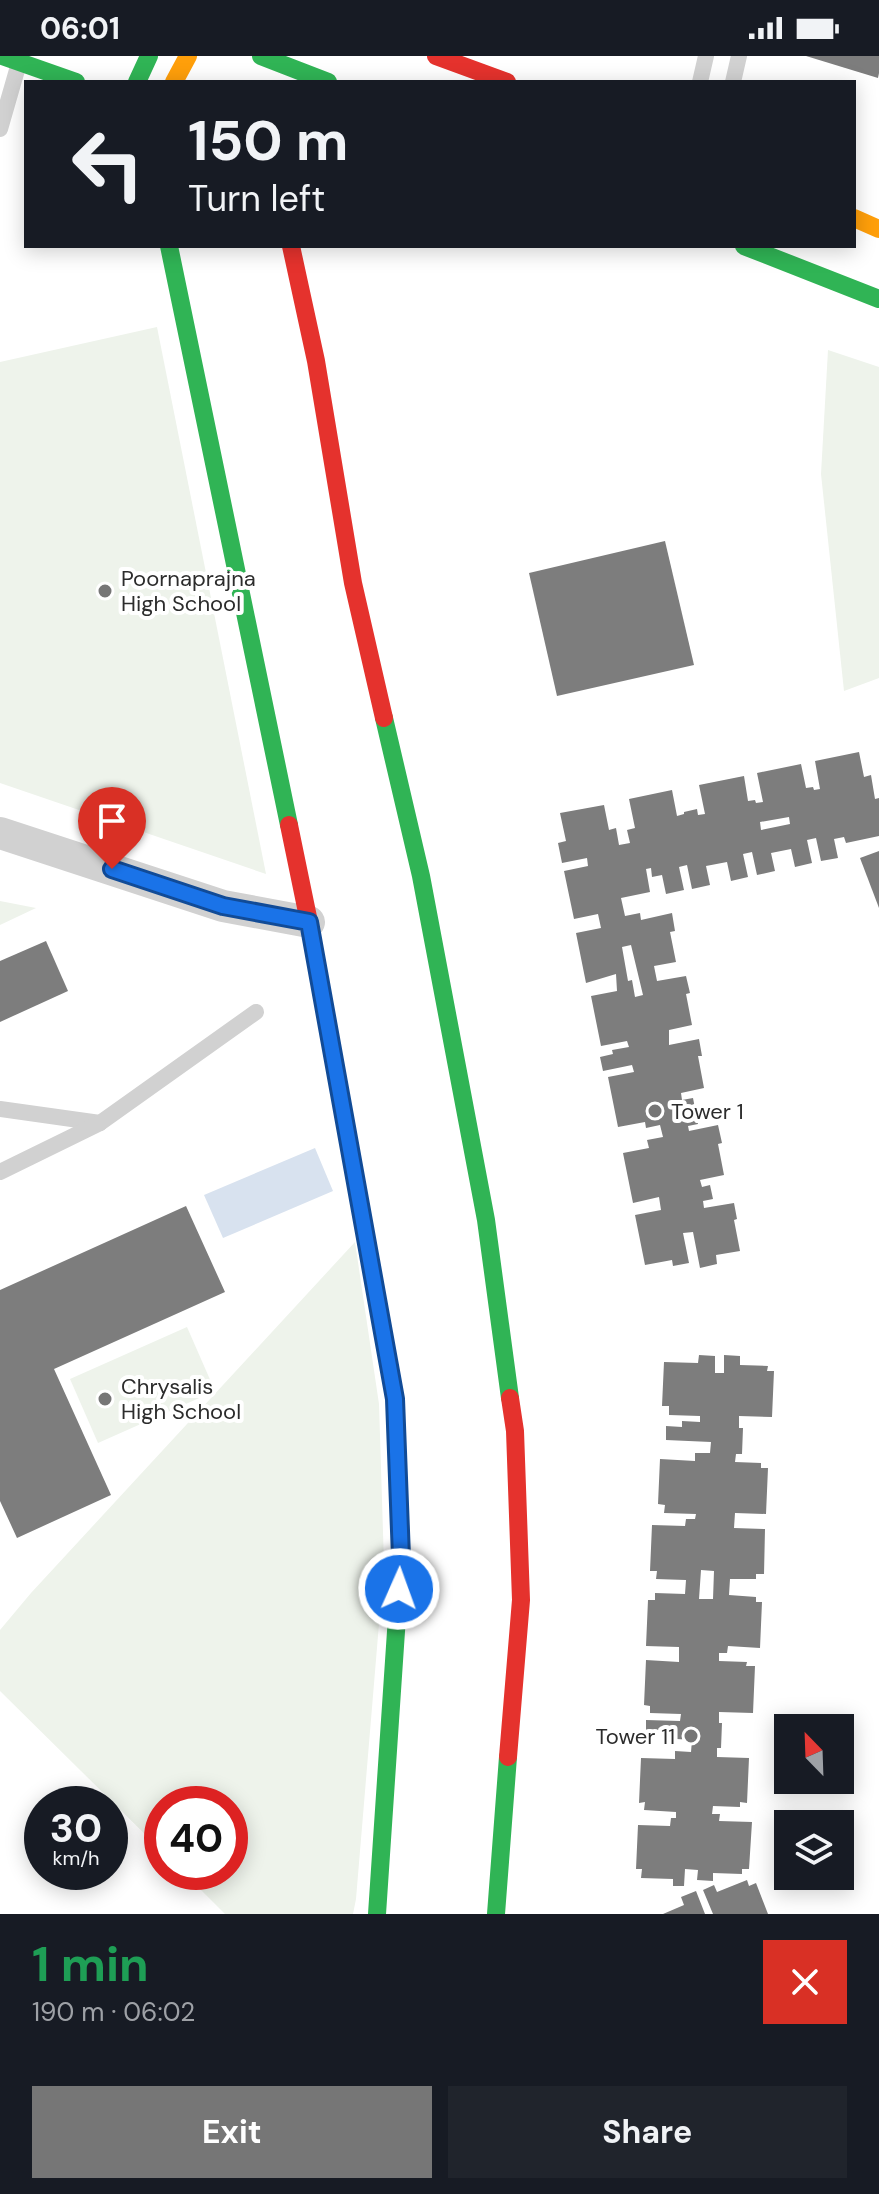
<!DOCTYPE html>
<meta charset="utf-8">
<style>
:root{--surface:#171b24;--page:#20242c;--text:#f1f3f6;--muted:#9ea1a6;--accent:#767676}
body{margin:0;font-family:"DM Sans",sans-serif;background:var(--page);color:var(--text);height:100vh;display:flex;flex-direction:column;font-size:30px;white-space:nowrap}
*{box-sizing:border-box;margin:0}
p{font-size:26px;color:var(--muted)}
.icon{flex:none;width:44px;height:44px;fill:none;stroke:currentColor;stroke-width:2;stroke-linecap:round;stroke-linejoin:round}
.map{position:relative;height:1858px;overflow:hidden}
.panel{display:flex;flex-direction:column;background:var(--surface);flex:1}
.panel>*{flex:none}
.banner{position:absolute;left:24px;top:24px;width:832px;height:168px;border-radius:0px;box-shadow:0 4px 20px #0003;background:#171b24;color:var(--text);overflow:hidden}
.needle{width:52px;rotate:337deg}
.tools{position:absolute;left:774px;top:1658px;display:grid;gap:16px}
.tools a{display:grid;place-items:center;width:80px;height:80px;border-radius:0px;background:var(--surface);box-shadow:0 4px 20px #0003;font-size:40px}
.speed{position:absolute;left:24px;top:1730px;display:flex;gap:16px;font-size:40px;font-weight:700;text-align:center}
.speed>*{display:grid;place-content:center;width:104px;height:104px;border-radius:50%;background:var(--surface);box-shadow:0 4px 20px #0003;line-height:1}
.speed small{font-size:20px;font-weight:400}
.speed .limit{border:12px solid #d22;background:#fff;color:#111}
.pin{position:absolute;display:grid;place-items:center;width:68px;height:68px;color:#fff;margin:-82px -34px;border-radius:50% 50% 50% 0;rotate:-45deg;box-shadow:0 0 8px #0007}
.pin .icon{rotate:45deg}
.me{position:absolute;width:88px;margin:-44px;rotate:2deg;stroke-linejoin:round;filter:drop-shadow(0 0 6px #0008)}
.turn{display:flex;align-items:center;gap:28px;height:168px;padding:0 32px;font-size:36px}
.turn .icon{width:104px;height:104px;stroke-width:2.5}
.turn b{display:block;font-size:56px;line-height:68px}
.round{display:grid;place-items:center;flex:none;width:84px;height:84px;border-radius:0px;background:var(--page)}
.overview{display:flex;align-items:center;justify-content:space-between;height:136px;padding:0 32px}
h1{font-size:48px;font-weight:700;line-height:60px;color:#1e9e55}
.cta{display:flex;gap:16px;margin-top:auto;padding:16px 32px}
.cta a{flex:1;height:92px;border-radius:0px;background:var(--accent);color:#fff;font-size:32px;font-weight:700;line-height:92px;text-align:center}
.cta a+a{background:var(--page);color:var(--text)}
.status{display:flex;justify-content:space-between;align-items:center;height:56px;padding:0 40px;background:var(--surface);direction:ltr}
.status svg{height:22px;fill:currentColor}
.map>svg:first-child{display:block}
.green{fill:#eef3eb}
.water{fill:#d8e2ef}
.building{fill:#7d7d7d;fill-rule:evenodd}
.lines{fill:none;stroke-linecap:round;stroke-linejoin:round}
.lane{stroke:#d1d1d1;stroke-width:16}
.street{stroke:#d1d1d1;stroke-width:32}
.fast{stroke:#30b455;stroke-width:18}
.slow{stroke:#ff9f0a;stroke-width:18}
.jam{stroke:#e5322d;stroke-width:18}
.route-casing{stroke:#114b97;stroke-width:20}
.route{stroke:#1a73e8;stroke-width:14}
.poi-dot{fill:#767676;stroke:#fff;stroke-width:3}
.labels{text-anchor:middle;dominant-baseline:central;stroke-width:8;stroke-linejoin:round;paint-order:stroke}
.poi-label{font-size:22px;fill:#2c2c2c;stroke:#fff;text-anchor:start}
</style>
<div class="status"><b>06:01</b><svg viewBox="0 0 49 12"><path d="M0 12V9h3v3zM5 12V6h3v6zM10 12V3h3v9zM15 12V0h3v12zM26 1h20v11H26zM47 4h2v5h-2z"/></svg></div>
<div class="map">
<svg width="879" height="1858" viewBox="0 0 879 1858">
<rect width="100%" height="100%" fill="#fff"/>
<g class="green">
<path d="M157,271l109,547 -266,-91v-421z"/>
<path d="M828,294l51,17v311l-35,13 -23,-217z"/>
<path d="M0,845l36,7 -36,17z"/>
<path d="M355,1186l24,162 5,160 -28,335 -3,15h-128l-42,-42h47v-68h-68v47l-162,-160v-61l31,-37z"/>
<path d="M187,1271l28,64 -117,52 -28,-64z"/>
</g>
<path class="water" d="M315,1092l18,43 -110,47 -19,-43z"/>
<g class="building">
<path d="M806,0h73v17l-1,5z"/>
<path d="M665,485l29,124 -137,31 -28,-123z"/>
<path d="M859,696l5,25 7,-2 4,24 4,-1v38l-33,7 -2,-6 -10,2 4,19 -17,3 -5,-23 -9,2 5,23 -17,4 -4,-18 -20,4 4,18 -18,4 -5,-23 -9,2 5,23 -17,4 -4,-19 -21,4 4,19 -18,4 -5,-24 -8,2 5,23 -18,4 -4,-19 -10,2 -1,-9 -5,1 4,23 -29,6 4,18 15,-3 1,7 31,-7 3,18 -5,1 6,30 -22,4 3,15 29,-5 4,17 -4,1 6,31 -23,5v15l30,-6 3,17h-4l6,32 -23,5 1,7 11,-2 5,26 -10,2 1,5 29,-6 4,18 -4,1 6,31 -24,5 2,7 8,-2 3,14 -10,2 1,7 30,-5 3,16 -3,1 6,31 -24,4 1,9 -17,4 -7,-36 -10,1 6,30 -16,3 -1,-6 -27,5 -10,-50 26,-5 -2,-13 -26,6 -10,-50 26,-5 -2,-8 16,-3 -3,-12 -14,3 -1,-6 -27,5 -10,-50 26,-5 -2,-7 -29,6 -3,-14 13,-3 -1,-4 17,-3 -2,-6 -26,5 -10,-50 26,-5 -1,-17 -30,9 -10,-50 25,-5 -3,-14 -24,5 -10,-48 24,-5 -1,-8 -25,5 -4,-20 8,-2 -6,-28 44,-8 5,25 7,-2 3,17 11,-2 -3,-13 8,-2 -6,-29 43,-9 5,26 7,-2v-2l13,-3 1,6 7,-1 -6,-29 45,-9 4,25 7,-1 1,3 7,-1 -6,-29 44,-9 5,24 7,-1 1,3 6,-1 -5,-28zM789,761l1,7 -29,6 -1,-8zM631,889l12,50 -8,2 -3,-17 -4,1 -6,-34z"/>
<path d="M879,795v57l-19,-50z"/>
<path d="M46,885l22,50 -68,31v-61z"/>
<path d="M186,1150l39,86 -171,77 57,126 -94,43 -17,-37v-211z"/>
<path d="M699,1299l16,1v17h9v-18l16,1v9l28,1 -1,5h7l-2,46 -33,-1v12h4l-1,26h-6l-1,8 26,1v5h7l-2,46 -31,-1 -1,15 31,1 -1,45h-8v5h-26l-1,16 27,2v5h6l-2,46 -32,-2 -1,7h-8v8l28,1 -1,4h9l-2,47 -34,-1v11h3l-1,25h-4v9l32,1 -2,45 -7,-1v5l-27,-1 -1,8h8l-1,7 33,1 -3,47h-7v5l-29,-1v8l-16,-1 1,-10 -13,-1 -1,17h-11v-7l-32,-1 1,-9h-6l2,-44 32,1 1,-8h5v-6l-32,-2 1,-8 -6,1 2,-45 34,1v-8l16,1 1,-12 -31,-2v-5h-15v-13l34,1 1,-7 -31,-1v-7l-6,-1 2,-45 33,2v-15l-33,-1 2,-46h7v-7l30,1 1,-14 -30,-1 1,-8h-7l2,-46 33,1 1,-7h9l1,-5 -32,-1 1,-8 -7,-1 2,-45 35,2v-8h15l1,-11 -45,-2v-14l16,1v-6l18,1v-6l-31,-1v-9h-7l2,-44 34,1zM701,1514l13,1 -1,28h-14z"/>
<path d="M747,1824l2,6 7,-3 12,31h-55l-10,-24 11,-5 3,7z"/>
<path d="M696,1835l9,23h-42l21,-9 -3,-8z"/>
</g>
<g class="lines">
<g class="lane">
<path d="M700,26l6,-26"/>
<path d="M733,26l6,-26"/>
<path d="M0,73l19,-66"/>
<path d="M0,1053l100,14"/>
<path d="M0,1116l100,-49 156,-111"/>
</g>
<path class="street" d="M0,777l223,73 86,16"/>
<g class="fast">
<path d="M2,0l74,26"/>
<path d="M261,0l67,26"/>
<path d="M137,26l12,-26"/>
<path d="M169,190l120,579"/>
<path d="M744,190l135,53"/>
<path d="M384,662l37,158 65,344 24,178"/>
<path d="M377,1858l24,-357 -6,-158 -9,-49"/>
<path d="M496,1858l12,-157"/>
</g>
<g class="slow">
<path d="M174,26l14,-26"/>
<path d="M854,162l25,11"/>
</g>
<g class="jam">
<path d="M436,0l71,26"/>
<path d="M291,190l25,115 37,222 31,135"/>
<path d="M289,769l20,97 77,428"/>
<path d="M508,1701l13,-157 -6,-169 -5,-33"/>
</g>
</g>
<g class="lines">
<g class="route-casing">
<path id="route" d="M112,813l111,37 86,16 86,477 6,158 -2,32"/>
</g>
<use href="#route" class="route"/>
</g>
<g class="poi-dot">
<circle cx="105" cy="535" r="8"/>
<circle cx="655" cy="1055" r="8"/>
<circle cx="105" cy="1343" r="8"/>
<circle cx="691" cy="1680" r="8"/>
</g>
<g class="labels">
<g class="poi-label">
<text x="121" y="522">Poornaprajna<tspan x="121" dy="25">High School</tspan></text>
<text x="671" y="1055">Tower 1</text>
<text x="121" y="1330">Chrysalis<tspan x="121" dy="25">High School</tspan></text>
<text x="675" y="1680" text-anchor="end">Tower 11</text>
</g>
</g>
</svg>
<div class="tools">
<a><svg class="needle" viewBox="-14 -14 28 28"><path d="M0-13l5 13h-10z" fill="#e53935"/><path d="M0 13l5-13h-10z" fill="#9ea1a6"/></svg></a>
<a><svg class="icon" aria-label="layers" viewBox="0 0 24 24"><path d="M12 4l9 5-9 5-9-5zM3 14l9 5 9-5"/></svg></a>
</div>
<div class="speed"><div>30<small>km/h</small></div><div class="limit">40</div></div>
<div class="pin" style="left:112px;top:813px;background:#d93025"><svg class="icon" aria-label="arrive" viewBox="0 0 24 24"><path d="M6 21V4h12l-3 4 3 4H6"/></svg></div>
<svg class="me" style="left:399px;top:1533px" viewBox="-20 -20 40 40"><circle r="17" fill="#1a73e8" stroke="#fff" stroke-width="3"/><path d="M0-11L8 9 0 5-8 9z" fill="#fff"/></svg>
<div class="banner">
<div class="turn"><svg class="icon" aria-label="left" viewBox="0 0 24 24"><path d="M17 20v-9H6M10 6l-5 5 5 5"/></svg><div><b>150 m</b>Turn left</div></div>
</div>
</div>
<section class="panel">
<div class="overview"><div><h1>1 min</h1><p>190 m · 06:02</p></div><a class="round" style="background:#d93025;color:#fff"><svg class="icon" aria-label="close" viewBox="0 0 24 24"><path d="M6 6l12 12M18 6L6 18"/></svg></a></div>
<div class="cta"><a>Exit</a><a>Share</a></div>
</section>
